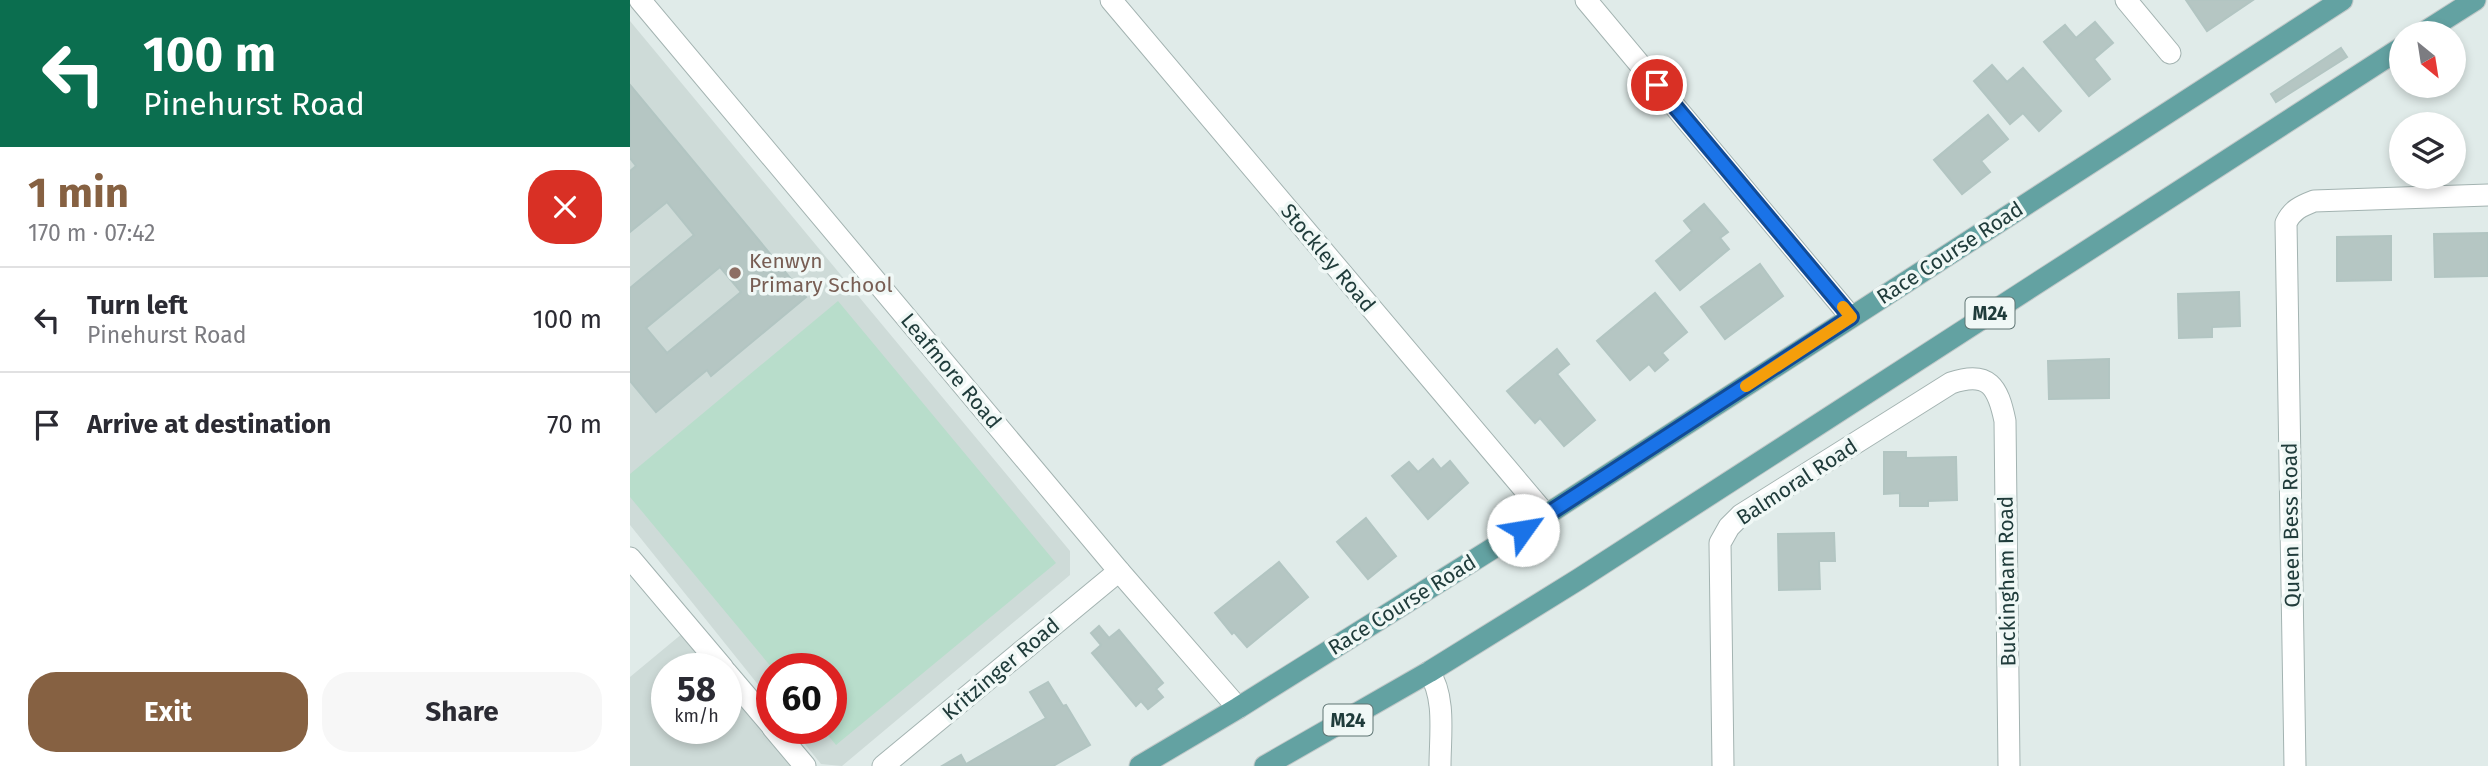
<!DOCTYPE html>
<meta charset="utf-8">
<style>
:root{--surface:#fff;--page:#f7f7f7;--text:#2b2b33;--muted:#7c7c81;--line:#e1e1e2;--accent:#866142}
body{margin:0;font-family:"Fira Sans",sans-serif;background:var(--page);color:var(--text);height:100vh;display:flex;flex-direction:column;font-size:26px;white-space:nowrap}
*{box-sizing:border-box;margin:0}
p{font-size:23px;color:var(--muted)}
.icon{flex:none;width:38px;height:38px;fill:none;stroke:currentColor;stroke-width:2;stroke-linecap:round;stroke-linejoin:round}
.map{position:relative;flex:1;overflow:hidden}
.panel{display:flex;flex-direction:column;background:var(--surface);width:630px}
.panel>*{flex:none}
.top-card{background:#0b6e4f;color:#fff;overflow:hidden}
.needle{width:46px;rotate:150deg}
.tools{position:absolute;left:1759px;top:21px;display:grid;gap:14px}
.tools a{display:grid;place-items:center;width:77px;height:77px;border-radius:50%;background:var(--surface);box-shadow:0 4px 10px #0003;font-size:35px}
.speed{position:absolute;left:21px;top:653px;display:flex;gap:14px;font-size:35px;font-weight:700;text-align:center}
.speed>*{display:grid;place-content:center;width:91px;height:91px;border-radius:50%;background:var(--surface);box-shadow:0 4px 10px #0003;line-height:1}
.speed small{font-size:18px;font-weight:400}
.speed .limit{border:10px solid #d22;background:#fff;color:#111}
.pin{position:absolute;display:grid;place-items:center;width:60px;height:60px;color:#fff;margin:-30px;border:4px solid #fff;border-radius:50%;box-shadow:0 2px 7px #0007}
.me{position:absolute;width:77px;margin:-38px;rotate:58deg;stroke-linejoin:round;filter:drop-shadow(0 0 5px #0008)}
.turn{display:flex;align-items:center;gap:24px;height:147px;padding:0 28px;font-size:32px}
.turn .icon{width:91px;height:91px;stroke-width:2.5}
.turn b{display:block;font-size:49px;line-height:60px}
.round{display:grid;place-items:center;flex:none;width:74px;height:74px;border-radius:28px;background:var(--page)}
.summary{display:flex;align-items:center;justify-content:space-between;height:119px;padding:0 28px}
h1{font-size:42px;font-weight:700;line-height:52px;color:var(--accent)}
.action{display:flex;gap:14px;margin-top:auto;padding:14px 28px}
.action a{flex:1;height:80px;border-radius:28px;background:var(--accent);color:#fff;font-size:28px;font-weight:700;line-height:80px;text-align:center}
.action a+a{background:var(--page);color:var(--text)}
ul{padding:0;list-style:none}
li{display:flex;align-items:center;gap:21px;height:105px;padding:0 28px;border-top:2px solid var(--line)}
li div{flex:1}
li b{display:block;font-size:26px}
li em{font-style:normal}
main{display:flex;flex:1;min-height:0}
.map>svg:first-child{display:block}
.built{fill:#cedbd8}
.green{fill:#b8ddcb}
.building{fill:#b5c6c3;stroke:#b2c5c2;stroke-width:2;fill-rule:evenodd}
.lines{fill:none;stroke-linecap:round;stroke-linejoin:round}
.minor-casing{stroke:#a3b3b1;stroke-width:23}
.tertiary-casing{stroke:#a3b3b1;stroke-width:23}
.primary-casing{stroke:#c1c8c8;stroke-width:23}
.minor{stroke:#fff;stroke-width:21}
.tertiary{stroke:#fff;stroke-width:21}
.primary{stroke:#63a2a2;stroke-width:21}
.route-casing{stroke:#114b97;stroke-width:18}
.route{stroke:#1a73e8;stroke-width:12}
.slow{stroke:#f59e0b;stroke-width:12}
.education-dot{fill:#8d6e63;stroke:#f0f8f6;stroke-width:2.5}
.labels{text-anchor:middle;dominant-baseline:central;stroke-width:7;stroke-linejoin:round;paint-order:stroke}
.shield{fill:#f0f8f6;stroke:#5e7473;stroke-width:2}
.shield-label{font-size:19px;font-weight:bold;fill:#203c3b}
.street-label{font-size:21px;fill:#203c3b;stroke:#f0f8f6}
.education-label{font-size:21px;fill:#785e54;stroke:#f0f8f6;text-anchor:start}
</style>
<main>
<section class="panel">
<div class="top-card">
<div class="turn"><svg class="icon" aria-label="left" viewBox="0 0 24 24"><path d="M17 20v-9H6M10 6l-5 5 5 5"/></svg><div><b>100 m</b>Pinehurst Road</div></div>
</div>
<div class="summary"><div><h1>1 min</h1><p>170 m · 07:42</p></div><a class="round" style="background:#d93025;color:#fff"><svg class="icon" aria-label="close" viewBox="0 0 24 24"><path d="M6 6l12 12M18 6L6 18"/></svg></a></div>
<ul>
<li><svg class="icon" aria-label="left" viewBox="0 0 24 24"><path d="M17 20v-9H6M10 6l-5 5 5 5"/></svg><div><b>Turn left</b><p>Pinehurst Road</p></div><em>100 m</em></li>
<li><svg class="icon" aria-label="arrive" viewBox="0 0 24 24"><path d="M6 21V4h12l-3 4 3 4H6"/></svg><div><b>Arrive at destination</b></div><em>70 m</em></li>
</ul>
<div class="action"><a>Exit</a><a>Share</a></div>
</section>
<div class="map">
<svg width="1858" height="766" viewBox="0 0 1858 766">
<rect width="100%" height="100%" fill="#e0ebe9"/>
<g class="built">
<path d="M0,21l440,530v24l-228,191 -21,-2 -29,-36h39v-60h-59v34l-142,-177z"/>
<path d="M59,628l34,40h-56v60h59v-56l79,94h-175v-89z"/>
</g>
<path class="green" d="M208,301l218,262 -220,182 -14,-17h9v-60h-59l-142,-171v-23z"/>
<g class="building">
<path d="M1556,0h67l-46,31z"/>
<path d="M1465,22l18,21 -19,16 16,20 -21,17 -45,-54 21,-17 11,13z"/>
<path d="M1711,48l6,9 -71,45 -5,-8z"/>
<path d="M1362,65l15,17 16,-14 38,43 -22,20 -16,-18 -13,11 -36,-43z"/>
<path d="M0,85l176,212 -95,79 -4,-6 -51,42 -26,-31v-93l64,-53 -27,-33 -37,30v-61l6,-5 -6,-8zM90,267l21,25 -74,61 -21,-25z"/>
<path d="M1358,115l20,24 -27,22 9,11 -28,22 -28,-34z"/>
<path d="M1074,204l24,28 -8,6 9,11 -49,41 -24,-29 36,-30 -8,-10z"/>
<path d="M1858,233v43l-53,1 -1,-43z"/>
<path d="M1761,236v44l-54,1v-44z"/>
<path d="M1130,264l23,32 -58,43 -24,-32z"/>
<path d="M1609,292l1,34 -28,1v10l-33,1 -1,-44z"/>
<path d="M1025,293l32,39 -25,21 6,7 -13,11 -6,-7 -19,16 -33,-39z"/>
<path d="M927,349l12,15 -12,10 38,46 -31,26 -24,-28 -5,5 -28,-32z"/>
<path d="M1479,359v39l-60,1 -1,-38z"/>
<path d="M1254,452h22v6l50,-1 1,43 -29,1v5h-28v-13l-16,1z"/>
<path d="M803,459l8,10 9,-8 18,22 -40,36 -36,-43 17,-14 9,10z"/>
<path d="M736,518l30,38 -28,23 -31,-37z"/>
<path d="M1204,533l1,28h-16l1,28 -41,1 -1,-56z"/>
<path d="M649,562l29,35 -61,50 -13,-15 -2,2 -17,-21z"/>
<path d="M469,626l10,12 10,-8 44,53 -7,6 7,8 -15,12 -7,-8 -5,5 -44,-53 9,-8 -10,-12z"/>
<path d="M418,682l15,24 3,-1 24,40 -37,21h-111l19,-11 5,9 80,-46 -16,-26z"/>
</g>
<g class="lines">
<g class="minor-casing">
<g id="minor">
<path d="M10,0l479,571 119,137"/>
<path d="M481,0l435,515"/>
<path d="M956,0l265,317"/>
<path d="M1496,0l44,53"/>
<path d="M0,558l93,110"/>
<path d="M96,672l46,54"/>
<path d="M143,728l32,38"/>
<path d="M253,766l236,-195"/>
<path d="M1093,766l-3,-223 9,-16 12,-12 210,-132c38,-13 47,4 54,38l4,345"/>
<path d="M1665,766l-9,-543c6,-13 15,-17 28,-22l174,-6"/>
</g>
</g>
<g class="tertiary-casing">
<path id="tertiary" d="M799,672c17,25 11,64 11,94"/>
</g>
<g class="primary-casing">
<g id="primary">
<path d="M1793,33l52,-33"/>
<path d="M510,766l98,-58 308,-193 796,-515"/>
<path d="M635,766l164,-94 150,-93 822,-531"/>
</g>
</g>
<use href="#minor" class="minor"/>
<use href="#tertiary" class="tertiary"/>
<use href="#primary" class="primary"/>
</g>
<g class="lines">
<g class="route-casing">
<path id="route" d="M893,530l328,-213 -194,-232"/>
</g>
<use href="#route" class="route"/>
<path class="slow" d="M1116,386l105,-69 -8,-10"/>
</g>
<circle class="education-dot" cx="105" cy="273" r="7"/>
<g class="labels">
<g class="shield">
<rect x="1335.5" y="297.5" width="49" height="31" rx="5"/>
<rect x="693.5" y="704.5" width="49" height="31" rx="5"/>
</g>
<g class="shield-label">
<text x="1360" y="313">M24</text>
<text x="718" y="720">M24</text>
</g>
<g class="street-label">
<text transform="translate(1320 253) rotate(-33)">Race Course Road</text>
<text transform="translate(698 258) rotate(50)">Stockley Road</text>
<text transform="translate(321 371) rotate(50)">Leafmore Road</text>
<text transform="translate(1167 482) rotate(-33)">Balmoral Road</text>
<text transform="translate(1661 525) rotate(-91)">Queen Bess Road</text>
<text transform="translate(1377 581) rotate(-91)">Buckingham Road</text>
<text transform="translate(772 605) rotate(-32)">Race Course Road</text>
<text transform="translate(371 669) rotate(-40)">Kritzinger Road</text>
</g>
<g class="education-label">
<text x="119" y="261">Kenwyn<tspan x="119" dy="24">Primary School</tspan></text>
</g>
</g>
</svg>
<div class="tools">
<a><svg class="needle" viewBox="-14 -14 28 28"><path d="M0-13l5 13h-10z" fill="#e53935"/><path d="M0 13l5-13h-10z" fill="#7c7c81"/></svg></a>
<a><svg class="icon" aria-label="layers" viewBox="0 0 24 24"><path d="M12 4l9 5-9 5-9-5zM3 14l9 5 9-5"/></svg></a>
</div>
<div class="speed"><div>58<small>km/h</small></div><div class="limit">60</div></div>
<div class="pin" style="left:1027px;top:85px;background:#d93025"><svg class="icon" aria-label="arrive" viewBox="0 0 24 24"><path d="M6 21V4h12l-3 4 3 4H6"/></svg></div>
<svg class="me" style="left:893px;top:530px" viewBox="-20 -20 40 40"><circle r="19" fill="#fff"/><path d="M0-13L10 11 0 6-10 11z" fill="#1a73e8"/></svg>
</div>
</main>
